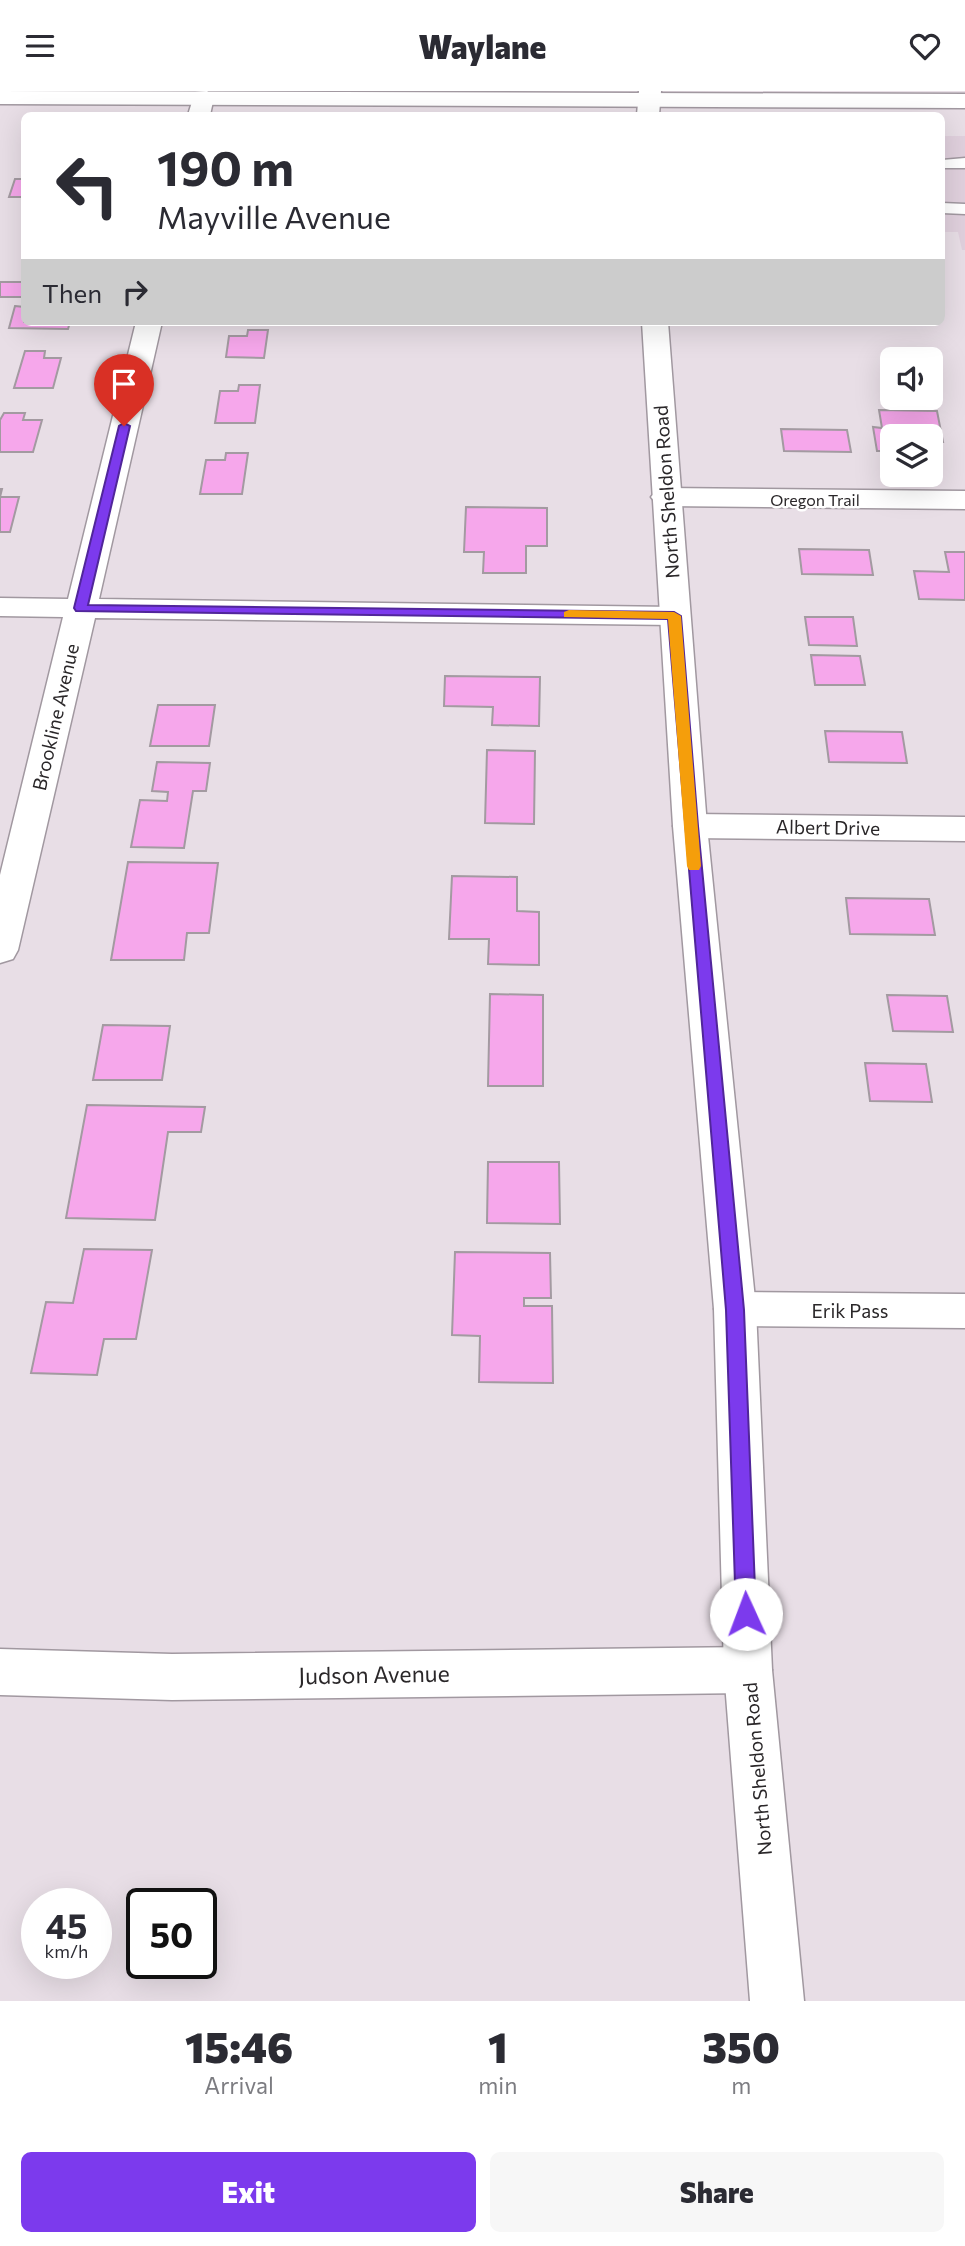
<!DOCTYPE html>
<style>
:root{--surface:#fff;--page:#f7f7f7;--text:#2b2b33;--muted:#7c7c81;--accent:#7c3aed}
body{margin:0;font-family:Commissioner,sans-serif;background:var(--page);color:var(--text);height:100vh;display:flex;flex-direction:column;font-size:26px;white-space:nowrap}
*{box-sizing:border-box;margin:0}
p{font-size:23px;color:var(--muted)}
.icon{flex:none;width:38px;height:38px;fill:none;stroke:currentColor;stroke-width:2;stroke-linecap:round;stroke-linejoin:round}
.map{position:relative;height:1910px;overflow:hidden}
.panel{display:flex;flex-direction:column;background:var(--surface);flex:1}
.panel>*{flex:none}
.top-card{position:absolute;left:21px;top:21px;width:924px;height:214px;border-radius:10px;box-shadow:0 7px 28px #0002;background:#fff;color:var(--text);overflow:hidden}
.controls{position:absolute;left:880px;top:256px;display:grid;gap:14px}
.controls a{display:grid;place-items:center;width:63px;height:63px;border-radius:10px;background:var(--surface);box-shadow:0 7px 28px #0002;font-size:35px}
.speed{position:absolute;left:21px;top:1797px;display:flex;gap:14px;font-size:35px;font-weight:700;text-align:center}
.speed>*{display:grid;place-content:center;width:91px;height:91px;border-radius:50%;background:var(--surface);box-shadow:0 7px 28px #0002;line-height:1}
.speed small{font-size:18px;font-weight:400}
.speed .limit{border:4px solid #111;border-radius:10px;background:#fff;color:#111}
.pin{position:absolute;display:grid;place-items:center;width:60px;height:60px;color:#fff;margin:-72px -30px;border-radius:50% 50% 50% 0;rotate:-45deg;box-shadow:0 0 7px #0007}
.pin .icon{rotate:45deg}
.me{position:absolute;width:77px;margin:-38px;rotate:358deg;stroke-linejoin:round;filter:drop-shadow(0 0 5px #0008)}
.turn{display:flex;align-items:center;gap:24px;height:147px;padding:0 21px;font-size:32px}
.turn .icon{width:91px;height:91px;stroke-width:2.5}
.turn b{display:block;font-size:49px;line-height:60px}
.then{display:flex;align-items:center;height:66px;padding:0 21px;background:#0003;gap:14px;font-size:26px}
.eta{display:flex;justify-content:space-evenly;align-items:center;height:119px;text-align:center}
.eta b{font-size:42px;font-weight:800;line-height:49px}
.button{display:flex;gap:14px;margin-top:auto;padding:14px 21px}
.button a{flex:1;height:80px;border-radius:10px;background:var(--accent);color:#fff;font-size:28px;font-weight:800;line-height:80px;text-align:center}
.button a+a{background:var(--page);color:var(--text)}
header{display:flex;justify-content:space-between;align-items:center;height:91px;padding:0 21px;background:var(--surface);font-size:32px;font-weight:800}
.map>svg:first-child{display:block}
.built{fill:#e0d0dd}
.building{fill:#f6a7eb;stroke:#a39aa1;stroke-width:2}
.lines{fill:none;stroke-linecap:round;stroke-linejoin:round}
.service-casing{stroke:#a198a0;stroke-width:3}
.minor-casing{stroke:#a198a0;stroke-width:3}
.tertiary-casing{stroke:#a198a0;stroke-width:3}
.secondary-casing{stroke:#a198a0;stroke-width:3}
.service{fill:#fff;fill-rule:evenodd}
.minor{fill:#fff;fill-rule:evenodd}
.tertiary{fill:#fff;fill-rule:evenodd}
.secondary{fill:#fff;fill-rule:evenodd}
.route{fill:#7c3aed;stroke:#51269a;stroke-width:2}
.slow{fill:#f59e0b}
.labels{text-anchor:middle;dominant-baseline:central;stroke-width:5;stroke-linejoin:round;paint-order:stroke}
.far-street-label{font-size:16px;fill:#2a2729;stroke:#fff}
.street-label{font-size:19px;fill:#2a2729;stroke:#fff}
.near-street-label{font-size:23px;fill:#2a2729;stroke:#fff}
</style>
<header><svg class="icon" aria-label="menu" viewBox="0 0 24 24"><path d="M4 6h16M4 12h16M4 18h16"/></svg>Waylane<svg class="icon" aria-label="heart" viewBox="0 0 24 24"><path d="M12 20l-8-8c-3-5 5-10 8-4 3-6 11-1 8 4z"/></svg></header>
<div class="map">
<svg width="965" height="1910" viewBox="0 0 965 1910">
<rect width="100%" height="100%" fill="#e8dee6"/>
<path class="built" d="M942,45h23v114h-3l-4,-18h-16z"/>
<g class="building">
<path d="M15,88h9v18h-15z"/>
<rect x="0" y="191" width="24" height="15"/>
<path d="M15,215l9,1v15h46l-2,7 -59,-1z"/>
<path d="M248,239h20l-4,28 -38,-1 3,-21h18z"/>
<path d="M25,260h20l-1,7h17l-8,30h-39z"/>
<path d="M239,294h21l-5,38h-40l5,-32h18z"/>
<path d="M879,319l58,1 6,31 -12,-1v-5h-39v15h-15l-4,-24 9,1z"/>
<path d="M4,322h21l-2,7h19l-9,32h-33v-32z"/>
<path d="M781,338l66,1 4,22 -67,-1z"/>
<path d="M226,362h22l-6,41h-42l6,-34h19z"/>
<path d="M0,398h2l-2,8h19l-9,35h-10z"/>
<path d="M466,416l81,1v38h-21v27h-43l1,-21h-20z"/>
<path d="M799,458l70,1 4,25 -71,-1z"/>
<path d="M945,461h20v48l-46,-1 -5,-28 35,1z"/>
<path d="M805,526h48l4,29 -48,-1z"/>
<path d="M811,564l49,1 5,29h-50z"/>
<path d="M445,585l95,1 -1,49 -47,-1 1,-18 -49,-1z"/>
<path d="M158,614h57l-6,41h-59z"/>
<path d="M825,640l77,1 5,31 -78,-1z"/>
<path d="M487,659l48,1 -1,73 -49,-1z"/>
<path d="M157,671l53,1 -4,28h-13l-9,57 -53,-1 9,-47 27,1 1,-9 -16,-1z"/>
<path d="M128,771l90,1 -9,70h-22l-3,27h-73z"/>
<path d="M452,785l65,1v34l22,1v53l-51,-1 1,-25h-40z"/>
<path d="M846,807l83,1 6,36 -85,-1z"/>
<path d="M490,903l53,1v91h-55z"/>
<path d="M887,904l60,1 6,36 -60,-1z"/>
<path d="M103,934l67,1 -8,54h-69z"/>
<path d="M865,972l61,1 6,38 -62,-1z"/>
<path d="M87,1014l118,2 -4,25h-33l-13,88 -89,-2z"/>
<path d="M488,1071h71l1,62 -73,-1z"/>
<path d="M84,1158l68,1 -16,89h-32l-7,36 -66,-2 15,-71 27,1z"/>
<path d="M455,1161l95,1 1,45h-27v8h28l1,77 -74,-1 1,-46 -28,-1z"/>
</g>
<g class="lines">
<g class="service-casing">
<g id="service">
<path d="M965,67v10h-23v-8z"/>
<path d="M942,112l23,1v10l-23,-1z"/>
</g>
</g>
<g class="minor-casing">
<g id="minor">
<path d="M207,0l7,6 -4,18h-22l7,-23z"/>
<path d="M136,231h26l-63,277 575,8 11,2 5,7 -5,7 -11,2 -579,-7 -77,332 -5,9 -13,4v-88l63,-258 -63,-1v-18l68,1z"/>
<path d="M666,397l299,3v18l-299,-3 -10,-3 -5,-6 5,-6z"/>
<path d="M690,723l275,3v24l-275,-3 -12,-4 -5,-8 5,-8z"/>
<path d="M735,1201l230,2v34l-230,-2 -15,-5 -6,-12 6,-12z"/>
<path d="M748,1556l17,7 7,16 -7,16 -17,7 -576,7 -172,-5v-46l172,5z"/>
</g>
</g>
<g class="tertiary-casing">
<path id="tertiary" d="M0,0l965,3v14l-965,-4z"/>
</g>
<g class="secondary-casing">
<g id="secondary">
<path d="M639,0h22l-2,24h-22z"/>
<path d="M642,231h26l39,504 49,483 16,361 32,331h-54l-26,-331 -10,-361 -41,-483z"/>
</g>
</g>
<use href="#service" class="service"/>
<use href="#minor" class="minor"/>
<use href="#tertiary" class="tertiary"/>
<use href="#secondary" class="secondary"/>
</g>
<path class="route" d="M124,332l6,3 -42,179 586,7 7,4 17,210 46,484 12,304 -3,7 -7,2 -7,-2 -3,-7 -10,-304 -58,-691 -592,-8 -2,-3 45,-182z"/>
<path class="slow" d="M569,519l105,2 7,4 20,250 -2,4h-10l-2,-4 -19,-247 -104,-2v-5z"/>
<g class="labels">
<g class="far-street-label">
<text x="815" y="408">Oregon Trail</text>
</g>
<g class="street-label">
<text transform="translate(666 401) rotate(-94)">North Sheldon Road</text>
<text transform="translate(55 626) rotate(-77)">Brookline Avenue</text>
<text transform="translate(828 736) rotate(1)">Albert Drive</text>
<text x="850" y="1219">Erik Pass</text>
<text transform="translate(757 1678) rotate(-95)">North Sheldon Road</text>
</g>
<g class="near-street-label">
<text transform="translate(374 1583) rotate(-1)">Judson Avenue</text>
</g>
</g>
</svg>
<div class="controls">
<a><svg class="icon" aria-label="sound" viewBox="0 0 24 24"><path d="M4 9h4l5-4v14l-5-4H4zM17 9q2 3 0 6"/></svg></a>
<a><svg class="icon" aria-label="layers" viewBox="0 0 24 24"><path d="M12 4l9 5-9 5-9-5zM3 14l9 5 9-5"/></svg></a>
</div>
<div class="speed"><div>45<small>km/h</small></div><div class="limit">50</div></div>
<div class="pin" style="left:124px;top:335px;background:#d93025"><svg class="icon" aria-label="arrive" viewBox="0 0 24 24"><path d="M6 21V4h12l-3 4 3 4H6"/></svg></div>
<svg class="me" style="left:746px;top:1523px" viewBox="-20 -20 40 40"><circle r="19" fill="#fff"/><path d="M0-13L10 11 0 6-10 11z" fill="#7c3aed"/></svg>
<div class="top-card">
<div class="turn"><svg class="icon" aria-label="left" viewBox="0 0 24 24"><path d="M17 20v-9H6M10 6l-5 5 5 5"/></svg><div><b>190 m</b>Mayville Avenue</div></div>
<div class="then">Then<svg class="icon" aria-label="right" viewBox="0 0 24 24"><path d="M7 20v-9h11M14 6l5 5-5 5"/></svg></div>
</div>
</div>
<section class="panel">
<div class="eta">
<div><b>15:46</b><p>Arrival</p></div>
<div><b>1</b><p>min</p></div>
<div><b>350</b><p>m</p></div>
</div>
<div class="button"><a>Exit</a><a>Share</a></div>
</section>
